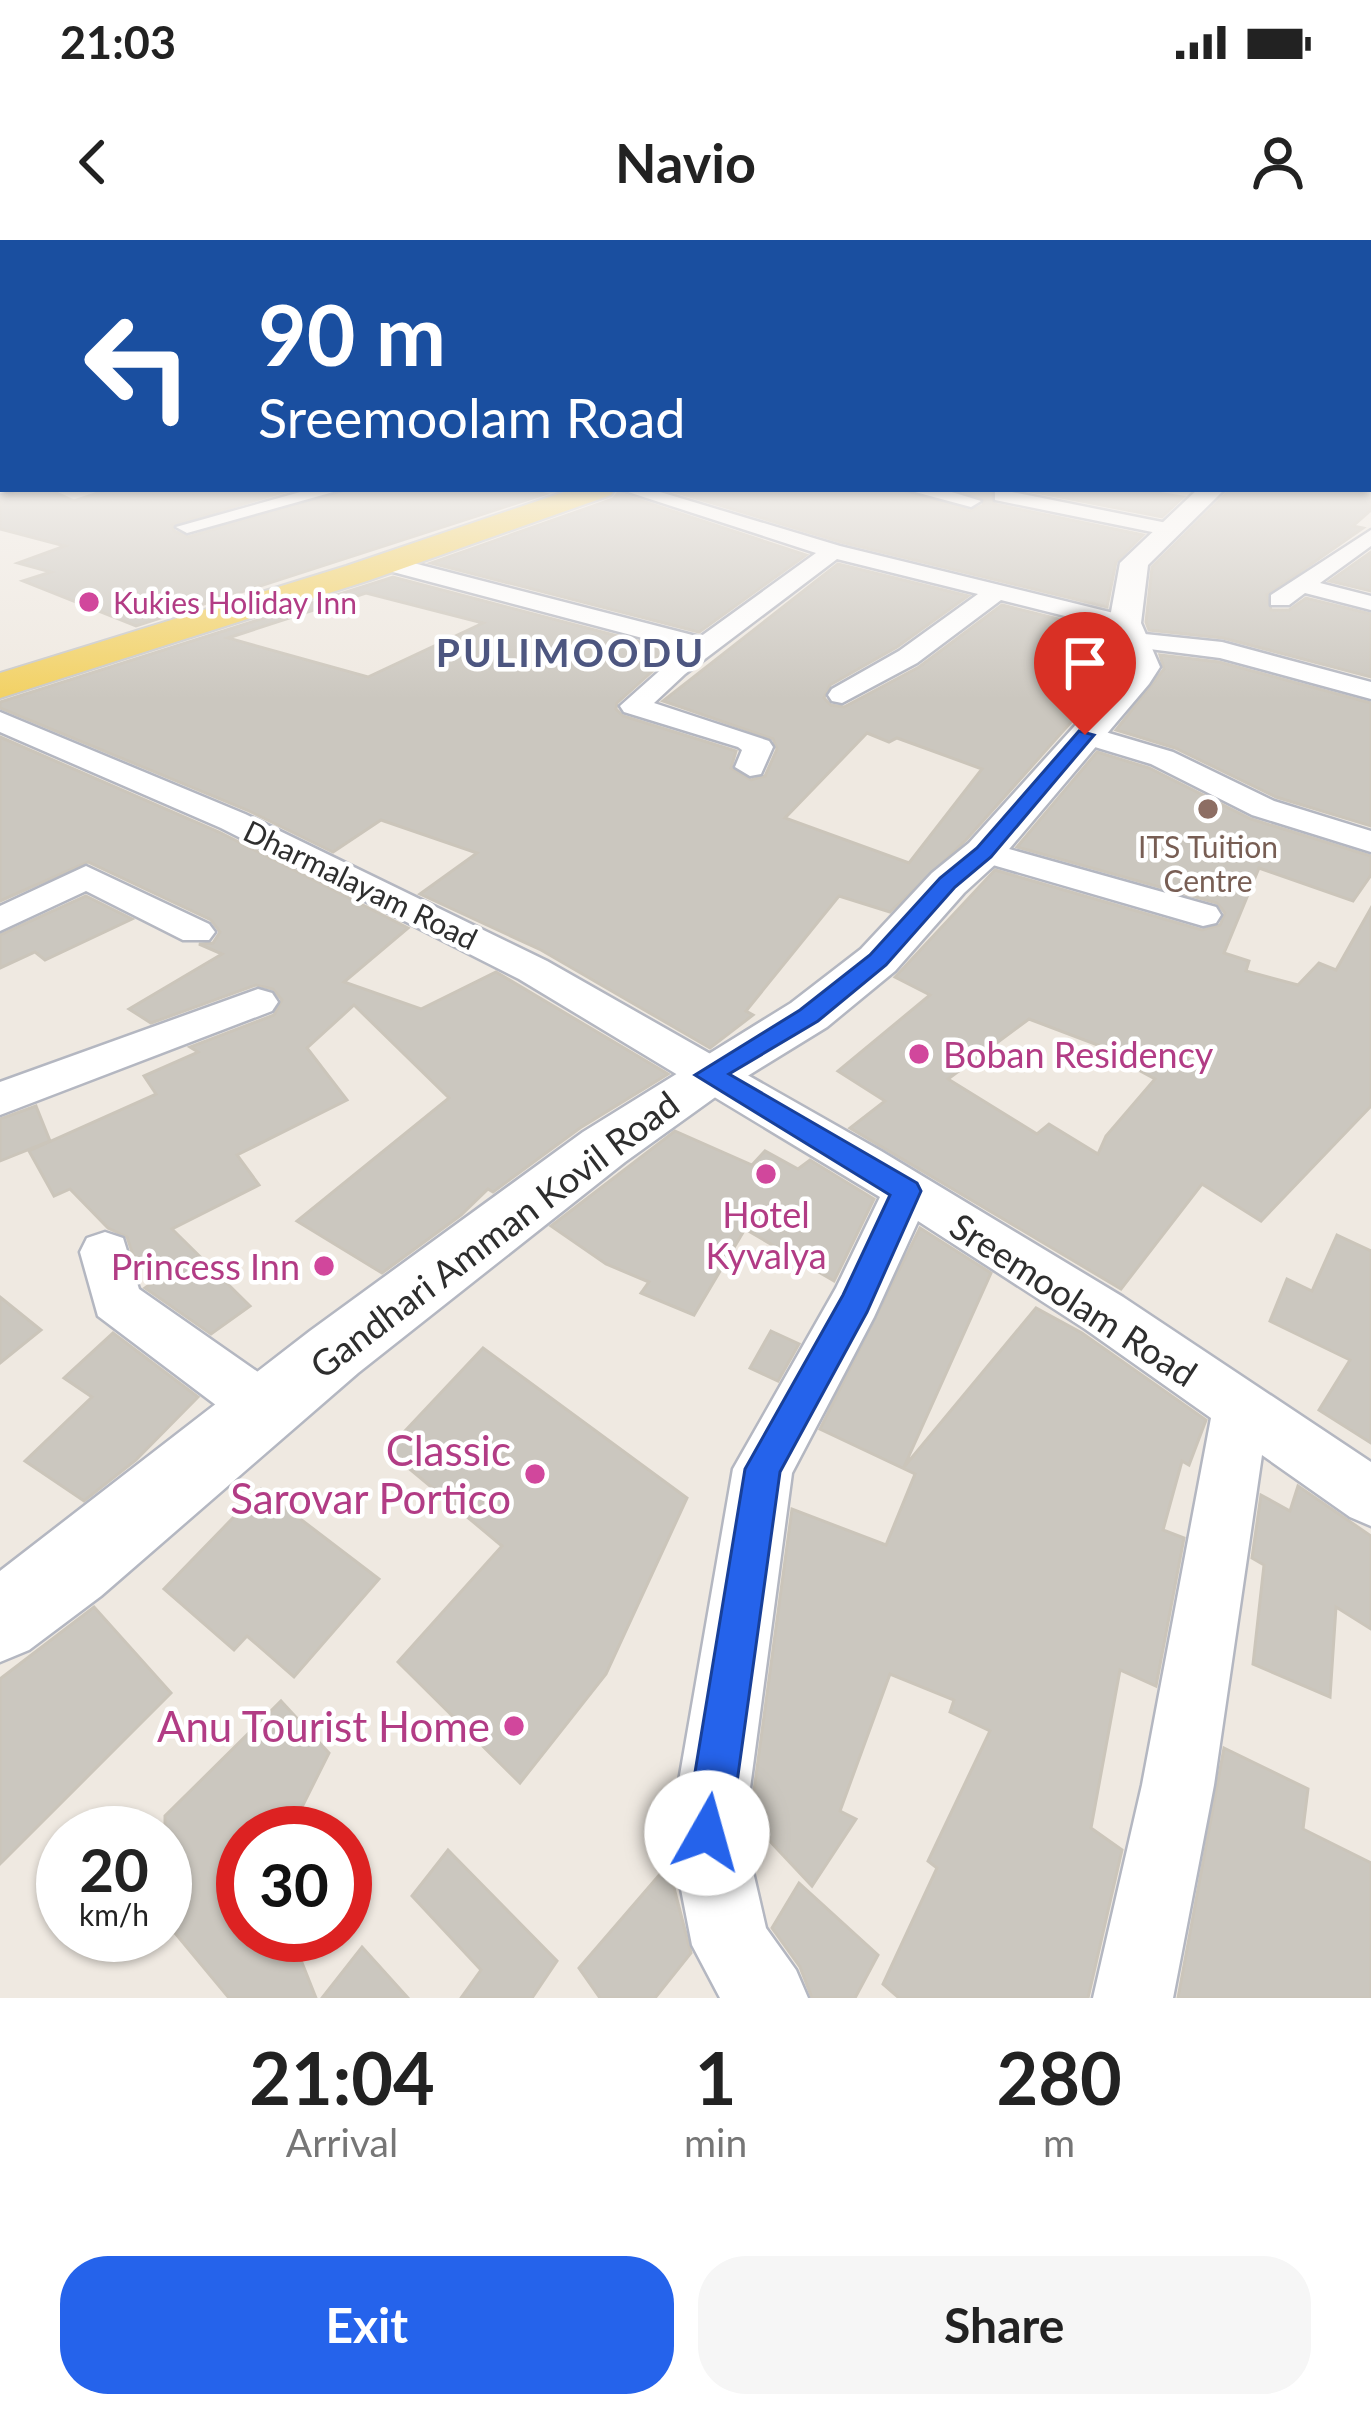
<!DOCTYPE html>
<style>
:root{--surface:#fff;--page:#f6f6f6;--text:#222;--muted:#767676;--accent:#2563eb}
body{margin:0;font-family:Lato,sans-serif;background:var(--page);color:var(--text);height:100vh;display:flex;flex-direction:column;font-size:45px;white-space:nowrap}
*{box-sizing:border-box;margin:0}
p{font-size:39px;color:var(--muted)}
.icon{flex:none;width:66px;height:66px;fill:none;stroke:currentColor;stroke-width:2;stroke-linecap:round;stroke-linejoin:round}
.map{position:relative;height:1758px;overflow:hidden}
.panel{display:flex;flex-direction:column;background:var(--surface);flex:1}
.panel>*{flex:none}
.hud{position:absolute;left:0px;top:0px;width:1371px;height:252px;box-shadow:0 3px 9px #0004;background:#1a4fa0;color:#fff;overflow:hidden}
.speed{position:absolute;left:36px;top:1566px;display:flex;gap:24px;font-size:60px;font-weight:700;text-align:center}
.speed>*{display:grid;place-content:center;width:156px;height:156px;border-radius:50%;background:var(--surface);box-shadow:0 3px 9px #0004;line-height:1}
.speed small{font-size:30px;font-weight:400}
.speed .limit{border:18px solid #d22;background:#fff;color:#111}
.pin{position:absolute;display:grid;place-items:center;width:102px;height:102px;color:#fff;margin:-123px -51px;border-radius:50% 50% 50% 0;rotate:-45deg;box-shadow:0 0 12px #0007}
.pin .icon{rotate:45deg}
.me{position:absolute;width:132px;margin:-66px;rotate:7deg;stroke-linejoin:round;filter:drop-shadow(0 0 9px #0008)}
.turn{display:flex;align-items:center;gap:42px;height:252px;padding:0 60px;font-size:54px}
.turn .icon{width:156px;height:156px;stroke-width:2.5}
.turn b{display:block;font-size:84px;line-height:102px}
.eta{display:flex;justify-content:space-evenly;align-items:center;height:204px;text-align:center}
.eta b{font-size:72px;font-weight:700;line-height:84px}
.cta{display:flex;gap:24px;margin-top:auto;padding:24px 60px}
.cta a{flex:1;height:138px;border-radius:48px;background:var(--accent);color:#fff;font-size:48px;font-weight:700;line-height:138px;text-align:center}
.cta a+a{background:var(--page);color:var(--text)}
.status{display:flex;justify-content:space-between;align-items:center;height:84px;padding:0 60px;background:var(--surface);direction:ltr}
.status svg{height:33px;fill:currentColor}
header{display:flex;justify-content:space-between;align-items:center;height:156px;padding:0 60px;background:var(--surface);font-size:54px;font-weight:700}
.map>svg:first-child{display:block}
.building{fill:#cbc7bf;stroke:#cbc5ba;stroke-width:3;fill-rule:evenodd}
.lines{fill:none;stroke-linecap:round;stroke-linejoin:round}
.minor-casing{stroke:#b4b7c1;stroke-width:5}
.tertiary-casing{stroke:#b4b7c1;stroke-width:5}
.primary-casing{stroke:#c9c9c9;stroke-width:4}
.minor{fill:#fff;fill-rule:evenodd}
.tertiary{fill:#fff;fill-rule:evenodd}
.primary{fill:#f2d163;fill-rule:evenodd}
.route{fill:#2563eb;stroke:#184099;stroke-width:3}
.hotel-dot{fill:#d1479c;stroke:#fff;stroke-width:4.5}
.education-dot{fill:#8d6e63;stroke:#fff;stroke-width:4.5}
.labels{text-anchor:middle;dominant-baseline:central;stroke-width:9;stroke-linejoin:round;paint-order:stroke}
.far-hotel-label{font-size:30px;fill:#b23c85;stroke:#fff;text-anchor:start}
.far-education-label{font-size:30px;fill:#785e54;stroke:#fff}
.far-street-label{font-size:30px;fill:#2e2e2e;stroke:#fff}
.hotel-label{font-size:36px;fill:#b23c85;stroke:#fff;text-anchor:start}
.street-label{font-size:36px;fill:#2e2e2e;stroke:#fff}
.far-district-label{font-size:39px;font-weight:bold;letter-spacing:3px;fill:#4d5680;stroke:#fff}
.near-hotel-label{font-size:42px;fill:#b23c85;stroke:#fff;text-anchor:end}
</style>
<div class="status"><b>21:03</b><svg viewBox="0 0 49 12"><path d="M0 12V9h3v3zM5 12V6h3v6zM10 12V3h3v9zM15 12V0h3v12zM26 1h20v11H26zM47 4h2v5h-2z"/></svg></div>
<header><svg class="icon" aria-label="back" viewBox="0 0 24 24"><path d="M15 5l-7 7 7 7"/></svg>Navio<svg class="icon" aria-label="person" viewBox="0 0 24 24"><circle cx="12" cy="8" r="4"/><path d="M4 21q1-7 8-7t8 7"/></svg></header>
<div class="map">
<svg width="1371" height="1758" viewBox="0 0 1371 1758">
<rect width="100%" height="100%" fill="#efe9e1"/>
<g class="building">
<path d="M16,249h32l26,12 36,-12h184l-122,36 2,6 14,6 160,-48h176l21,5 -409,132 -113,-45 28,-9 -33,-9 47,-17 -65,-17v-32l13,-2z"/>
<path d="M666,249h234l70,22 13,-6 2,-6 -28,-10h35l2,15 149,31 -27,27 -9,45 -266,-65z"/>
<path d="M1020,249h111l52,8 -21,20z"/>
<path d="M1231,249l140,1v20l-18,16 10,2 -96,67 4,15h18l17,-12 65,16v63l-148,-39 -74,-8 -3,-8 6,-55z"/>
<path d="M618,253l188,62 -107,77 -268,-69 182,-64z"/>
<path d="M1371,312v39l-41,-10z"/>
<path d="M838,324l130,32 -71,51 -67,38 -6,13 7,7 13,2 75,-40 83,-62 105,26 14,35 -155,174 -76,72 -51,-16 -93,115 7,4 -43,33 -169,-98 -121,-56 57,-41 -96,-33 -48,32 -86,-42 -247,-102v-6l393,-125 282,74 -58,52 -1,6 7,7 113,35 -5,17 20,12 14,-4 12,-27 -4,-10 -110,-38zM366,353l117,30 -115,54 -140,-39zM867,493l22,9 8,-4 85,31 -73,94 -124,-45z"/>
<path d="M1160,415l59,7 152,41v123l-95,-29 -101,-49 -59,-18 48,-61z"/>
<path d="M0,497l219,95 189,96 -64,54 77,27 75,-37 172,102 -88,54 -87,64 -5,-3 -27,26 -79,58 -85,-52 152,-123 -95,-93 -47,43 40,52 -110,55 22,30 -87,44 78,77 -39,28 -66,-46 11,-8 -23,-25 -6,-18 -19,-9 -38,-39 -16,7 -25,-45 127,-57 -12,-18 54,-24 -8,-5 84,-32 8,-15 -9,-11 -17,-4 -105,38 -22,-14 93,-55 -23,-10 14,-1 7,-11 -9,-12 -123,-58 -88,39z"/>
<path d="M1097,512l52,16 102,51 120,37v19l-18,26 -94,-33 -35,85 25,8 -3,10 52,14 21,-22 17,7 35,-62v198l-110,115 -59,-37 -81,105 -271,-161 35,-27 -47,-30 92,-76 -35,-18 100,-107 207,60 18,-5 5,-12 -8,-10 -200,-56zM1029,779l111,42 -7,6 22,12 -49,57 -8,18 -49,-30 -12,10 -89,-55z"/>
<path d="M86,656l46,23 -87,41 -10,-8 -35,16v-33z"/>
<path d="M36,866l14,35 -50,20v-42z"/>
<path d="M675,891l77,34 13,-14 33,18 12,-9 64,39 -40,82 -89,-52 -51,86 -53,-22 8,-11 -43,-18 -55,-38z"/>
<path d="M920,988l71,45 -87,194 132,-159 46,25 124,87 -17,45 -7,-4 -19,69 21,8 -28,148 -36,-16 -29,158 31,22 -34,148h-189l-16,-14 54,-116 -9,-7 62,-130 -40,-19 4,-12 -64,-26 -50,137 16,8 -44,67 -62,-66 42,-311 94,36 29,-71 -95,-45z"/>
<path d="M1337,995l34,16v192l-52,-33 31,-50 -80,-39 17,-42 25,12z"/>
<path d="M0,1057l41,33 -41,33z"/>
<path d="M771,1091l28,13 -21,37 -28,-13z"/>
<path d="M113,1093l85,64 -62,63 -52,41 -59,-40 67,-64 -28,-19z"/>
<path d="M483,1108l204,150 -81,176 -86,109 -122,-121 104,-116 -115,-96z"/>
<path d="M1298,1246l73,50v93l-35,-22 -6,90 -77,-33 11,-99 -12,-7 9,-63 29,16z"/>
<path d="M261,1249l118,90 -85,98 -47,-41 -13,14 -70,-61z"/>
<path d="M94,1367l77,86 -171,171v-185z"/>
<path d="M281,1461l48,52 -40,80h-46v102h48l25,63h-87l-64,-77v-105z"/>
<path d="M1224,1508l84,41 -5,40 68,34v135h-193z"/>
<path d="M448,1610l109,111 -25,37h-71l20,-28 -69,-74z"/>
<path d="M668,1625l23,88 -36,45h-55l-21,-30z"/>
<path d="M799,1643l79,72 -23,43h-43l-12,-31 -28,-39z"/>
<path d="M362,1707l46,51h-86z"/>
</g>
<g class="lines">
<g class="minor-casing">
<g id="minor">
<path d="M0,213h3l-3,9z"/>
<path d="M311,249h33l-157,44 -11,-6z"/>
<path d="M619,249h31l190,57 294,72 4,5 -13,8 -124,-31 -84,63 -75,40 -10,-2 -4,-6 4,-6 67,-38 79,-57 -141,-35 -152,115 -31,29 115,38 4,6 -12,27 -11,2 -15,-9 7,-17 -4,-3 -114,-35 -4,-6 64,-57 -306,-81 -3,-5 11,-7 314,81 116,-84z"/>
<path d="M904,249h38l39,12 -10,6z"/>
<path d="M1002,250l165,33 11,6 -11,6 -172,-35v-8z"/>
<path d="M1371,290v16l-51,37 51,13v14l-66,-17 -16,12h-18v-10z"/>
<path d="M1135,393l87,9 149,40v17l-151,-41 -94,-12 -4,-5 4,-5z"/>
<path d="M0,472l245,102 302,147 334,190 242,146 248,165v64l-21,-9 -88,-62 -48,330 -41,213h-80l49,-213 69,-367 -126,-89 -167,-108 -44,96 -82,156 -48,360 22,95 30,42 12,28h-88l-28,-53 -22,-112 63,-364 103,-181 44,-91 -361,-218 -298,-151 -221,-96z"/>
<path d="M1085,486l88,26 101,49 97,30v21l-119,-37 -101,-51 -76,-23 -5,-6 5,-6z"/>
<path d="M984,602l232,65 5,8 -5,8 -13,3 -231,-67 -5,-7 5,-7z"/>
<path d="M86,626l123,58 6,8 -6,8h-26l-97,-49 -86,40v-25z"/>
<path d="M258,749l14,4 6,9 -6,9 -272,104v-33z"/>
<path d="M105,992l18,6 16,51 146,102 8,18 -8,18 -20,8 -20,-8 -147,-111 -18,-64 7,-14z"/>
</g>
</g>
<g class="tertiary-casing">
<g id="tertiary">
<rect x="1368" y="231" width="3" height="15"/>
<path d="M0,239l3,10 9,2 -12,2z"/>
<path d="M1198,249h27l-77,76 -7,58 19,44 -11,17 -150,177 -35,32 -69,78 -68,56 -99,61 -103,74 -267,211 -257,223 -72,54 -29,12v-91l310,-240 273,-199 208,-129 70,-54 71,-76 37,-30 150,-166 7,-10 -17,-44 11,-60z"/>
</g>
</g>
<g class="primary-casing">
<path id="primary" d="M573,249h42l-4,6 -241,85 -370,118v-25l346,-107z"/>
</g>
<use href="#minor" class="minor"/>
<use href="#tertiary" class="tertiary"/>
<use href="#primary" class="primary"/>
</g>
<linearGradient id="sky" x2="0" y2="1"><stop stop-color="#7abfeb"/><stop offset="0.46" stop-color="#f8f5f2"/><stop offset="1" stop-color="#f8f5f2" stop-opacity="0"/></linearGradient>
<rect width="1371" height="459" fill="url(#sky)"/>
<path class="route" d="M1079,491l15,4 -103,122 -36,30 -69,78 -68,56 -89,53 188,109 4,8 -54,121 -87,160 -50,361 -7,15 -16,7 -15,-7 -7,-15 60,-364 98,-174 47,-100 -195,-120 105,-65 70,-55 70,-77 37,-30z"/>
<g class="hotel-dot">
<circle cx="89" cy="362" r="12"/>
<circle cx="919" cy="814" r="12"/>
<circle cx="766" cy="934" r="12"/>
<circle cx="324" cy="1026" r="12"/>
<circle cx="535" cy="1234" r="12"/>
<circle cx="514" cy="1486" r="12"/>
</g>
<circle class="education-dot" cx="1208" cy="569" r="12"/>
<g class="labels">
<g class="far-hotel-label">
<text x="113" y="362">Kukies Holiday Inn</text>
</g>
<g class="far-education-label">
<text x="1208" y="606">ITS Tuition<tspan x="1208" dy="34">Centre</tspan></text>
</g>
<g class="far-street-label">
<text transform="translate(361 644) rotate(26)">Dharmalayam Road</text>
</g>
<g class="hotel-label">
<text x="943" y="814">Boban Residency</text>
<text x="766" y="974" text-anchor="middle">Hotel<tspan x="766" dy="41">Kyvalya</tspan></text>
<text x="300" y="1026" text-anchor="end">Princess Inn</text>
</g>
<g class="street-label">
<text transform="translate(494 994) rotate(-37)">Gandhari Amman Kovil Road</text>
<text transform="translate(1074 1059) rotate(33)">Sreemoolam Road</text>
</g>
<g class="far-district-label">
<text x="571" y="412">PULIMOODU</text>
</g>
<g class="near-hotel-label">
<text x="511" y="1210">Classic<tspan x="511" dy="48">Sarovar Portico</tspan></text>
<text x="490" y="1486">Anu Tourist Home</text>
</g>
</g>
</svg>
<div class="speed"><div>20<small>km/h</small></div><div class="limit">30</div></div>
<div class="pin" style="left:1085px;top:495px;background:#d93025"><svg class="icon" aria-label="arrive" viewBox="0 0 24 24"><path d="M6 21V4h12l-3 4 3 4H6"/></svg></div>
<svg class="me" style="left:707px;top:1593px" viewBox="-20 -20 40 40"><circle r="19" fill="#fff"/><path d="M0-13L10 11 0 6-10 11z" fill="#2563eb"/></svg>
<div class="hud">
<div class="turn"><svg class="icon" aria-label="left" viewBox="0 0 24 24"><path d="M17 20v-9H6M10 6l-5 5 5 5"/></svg><div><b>90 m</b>Sreemoolam Road</div></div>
</div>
</div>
<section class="panel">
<div class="eta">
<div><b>21:04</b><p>Arrival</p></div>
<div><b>1</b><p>min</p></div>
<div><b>280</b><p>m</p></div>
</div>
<div class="cta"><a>Exit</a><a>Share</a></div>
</section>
